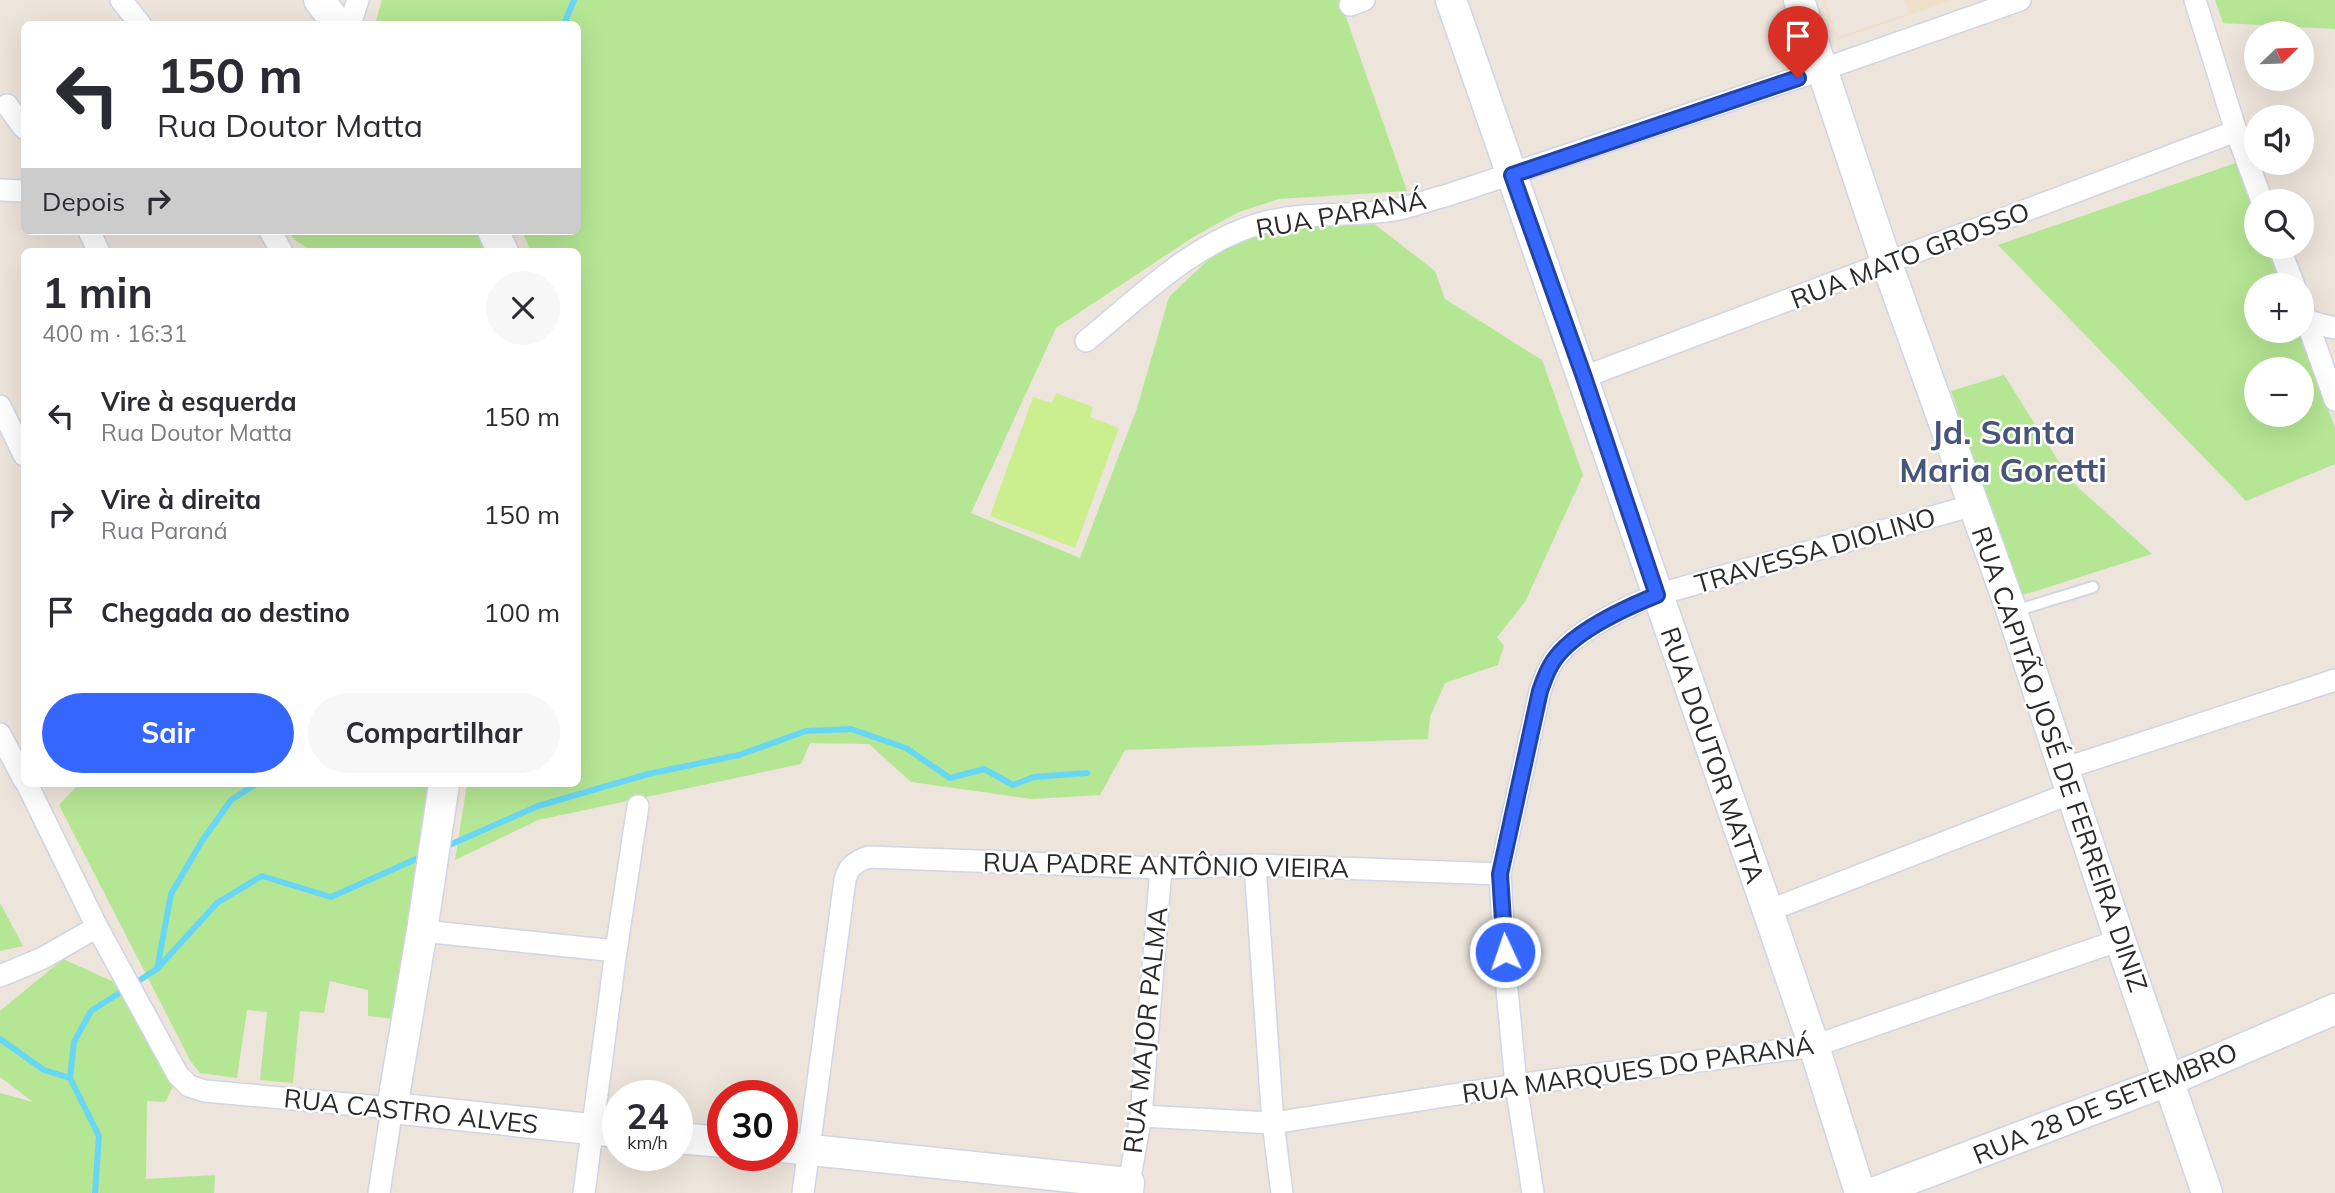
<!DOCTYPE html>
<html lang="pt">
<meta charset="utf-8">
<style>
:root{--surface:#fff;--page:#f7f7f7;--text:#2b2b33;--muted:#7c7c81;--accent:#3567ff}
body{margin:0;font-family:Mulish,sans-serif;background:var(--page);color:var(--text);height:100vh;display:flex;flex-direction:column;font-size:26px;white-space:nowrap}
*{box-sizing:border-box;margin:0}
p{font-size:23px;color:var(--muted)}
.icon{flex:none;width:38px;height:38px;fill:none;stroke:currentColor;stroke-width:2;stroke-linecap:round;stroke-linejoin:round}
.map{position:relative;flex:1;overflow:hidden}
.sheet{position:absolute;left:21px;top:248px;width:560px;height:539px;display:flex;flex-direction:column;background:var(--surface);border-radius:10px;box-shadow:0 7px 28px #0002}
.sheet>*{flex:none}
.banner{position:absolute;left:21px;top:21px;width:560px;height:214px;border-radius:10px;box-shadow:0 7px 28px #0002;background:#fff;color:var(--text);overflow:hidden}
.needle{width:46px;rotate:67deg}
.controls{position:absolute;left:2244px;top:21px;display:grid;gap:14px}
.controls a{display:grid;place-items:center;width:70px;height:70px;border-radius:50%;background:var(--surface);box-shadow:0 7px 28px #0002;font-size:35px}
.speed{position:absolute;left:602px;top:1080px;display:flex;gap:14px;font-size:35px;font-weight:700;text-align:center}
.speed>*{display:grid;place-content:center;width:91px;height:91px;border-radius:50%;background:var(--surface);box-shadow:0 7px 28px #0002;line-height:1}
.speed small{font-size:18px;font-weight:400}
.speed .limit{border:10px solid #d22;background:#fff;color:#111}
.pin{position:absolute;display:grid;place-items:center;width:60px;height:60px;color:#fff;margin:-72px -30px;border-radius:50% 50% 50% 0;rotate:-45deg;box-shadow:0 0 7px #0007}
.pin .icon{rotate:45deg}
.me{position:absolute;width:77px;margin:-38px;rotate:357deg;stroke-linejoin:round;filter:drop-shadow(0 0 5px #0008)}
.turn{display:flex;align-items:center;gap:24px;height:147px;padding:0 21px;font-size:32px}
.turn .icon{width:91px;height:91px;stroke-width:2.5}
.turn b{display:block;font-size:49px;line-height:60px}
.then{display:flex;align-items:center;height:66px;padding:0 21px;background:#0003;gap:14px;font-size:26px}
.round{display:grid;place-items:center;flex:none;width:74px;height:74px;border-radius:37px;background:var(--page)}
.headline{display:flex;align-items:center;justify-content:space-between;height:119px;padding:0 21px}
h1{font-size:42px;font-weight:700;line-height:52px}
.primary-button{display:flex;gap:14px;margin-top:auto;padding:14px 21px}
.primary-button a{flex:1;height:80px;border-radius:42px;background:var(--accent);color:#fff;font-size:28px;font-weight:700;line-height:80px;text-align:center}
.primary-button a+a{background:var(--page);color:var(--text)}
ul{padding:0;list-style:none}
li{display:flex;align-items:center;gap:21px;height:98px;padding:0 21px}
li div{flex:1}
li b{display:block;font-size:26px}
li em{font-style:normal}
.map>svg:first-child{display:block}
.education{fill:#efe0c9}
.green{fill:#b5e694;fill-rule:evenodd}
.pitch{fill:#cbee8f}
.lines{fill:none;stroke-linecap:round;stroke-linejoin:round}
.stream{stroke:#68d7f4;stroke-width:6}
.lane-casing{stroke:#d0d5e3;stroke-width:14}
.street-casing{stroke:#d0d5e3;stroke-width:24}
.secondary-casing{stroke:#d0d5e3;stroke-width:33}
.lane{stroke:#fff;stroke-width:10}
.street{stroke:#fff;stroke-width:21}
.secondary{stroke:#fff;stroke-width:30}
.route-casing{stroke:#2243a6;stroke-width:18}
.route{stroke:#3567ff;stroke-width:12}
.labels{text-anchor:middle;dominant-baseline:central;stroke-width:5;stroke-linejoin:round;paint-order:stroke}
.street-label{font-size:26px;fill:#2a2a2a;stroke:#fff}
.district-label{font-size:33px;font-weight:bold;fill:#48547c;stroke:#fff}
</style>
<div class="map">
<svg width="2335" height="1193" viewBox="0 0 2335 1193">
<rect width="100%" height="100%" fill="#ede4db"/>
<path class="education" d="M1822,0h3l13,37 71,-24 -5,-13h49l-116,40z"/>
<g class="green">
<path d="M382,0h958l67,191 -128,8 -40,13 -44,24 -139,92 -85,185 109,45 57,-150 32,-111 41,-39 40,-24 33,-11 85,-4 67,52 10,28 97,61 41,115 -58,127 -28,35 7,9 -6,19 -53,18 -15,34 -2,22 -303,11 -25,45 -68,4 -121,-17 -42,-38 -59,-1 -9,21 -263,56 -83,40 12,-76h111v-532h-47l-9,-21h56v-207h-203z"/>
<path d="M2215,0h120v29l-112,-6z"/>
<path d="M2239,162l17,47v38h13l14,38h-27v46h44l35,97v36l-89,37 -248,-256zM2256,369h45v46h-45z"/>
<path d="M287,231h192l10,21h-175l-18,-11z"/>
<path d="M2004,375l67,106 81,73 -132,42 -69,-205z"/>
<path d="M79,784h353l-37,235 -27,-3v-26l-38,-9 -6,32 -24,-2 -7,72 -33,-3 7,-68 -20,-2 -10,68 -37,-5 -10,-13 -131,-255z"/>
<path d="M0,903l23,43 -23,5z"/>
<path d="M63,959l51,23 59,105 -8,15 -18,-1 -1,78 69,-4 -1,18h-214v-100l33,9 -33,-25v-66z"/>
</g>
<path class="pitch" d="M1056,393l37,14 -3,10 29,11 -44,120 -85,-32 43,-119 19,6z"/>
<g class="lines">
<g class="stream">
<path d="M564,24l10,-24"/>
<path d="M445,847l93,-41 110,-32 91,-19 67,-24 45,-2 55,19 44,30 34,-9 29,16 21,-8 53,-4"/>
<path d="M157,969l60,-66 45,-27 69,21 94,-42"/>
<path d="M0,1039l44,31 26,8"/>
<path d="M95,1193l4,-57 -29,-58 4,-36 17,-31 66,-42 14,-75 31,-53 29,-41 25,-16"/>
</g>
<g class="lane-casing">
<path id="lane" d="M2015,611l78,-24"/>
</g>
<g class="street-casing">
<g id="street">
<path d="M121,0l19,24"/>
<path d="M2195,0l41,131 26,70"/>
<path d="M1350,5l14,-5"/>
<path d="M350,24l8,-24"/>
<path d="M7,105l17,23"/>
<path d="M0,190l24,1"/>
<path d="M89,231l10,21"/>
<path d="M270,231l12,21"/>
<path d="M2279,247l15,38"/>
<path d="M2301,305l34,95"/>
<path d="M2307,321l28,7"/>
<path d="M1086,341c54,-44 108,-99 176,-118 43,-12 89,-6 132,-13 17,-3 34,-10 51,-14l379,-127 196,-69"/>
<path d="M1584,377l652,-246"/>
<path d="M0,406l24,49"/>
<path d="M0,734l24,46"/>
<path d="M2063,769l272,-89"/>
<path d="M27,784l70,143 81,148 11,11 16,5 187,17 -13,85"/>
<path d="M1255,865l18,258 9,70"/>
<path d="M1768,911l303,-118"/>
<path d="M422,931l194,20"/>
<path d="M0,976l43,-18 54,-31"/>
<path d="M1141,1116l132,7 243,-38 298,-39 306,-106"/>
<path d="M1129,1183l12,-67 20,-248"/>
<path d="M584,1193l32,-242 22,-145"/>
<path d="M803,1193l42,-313c3,-13 10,-18 23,-23l293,11 94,-3 245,9"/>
<path d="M1533,1193l-17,-108 -10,-107 -6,-104 40,-183c3,-8 6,-18 11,-26 17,-31 73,-57 105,-70l318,-90"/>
</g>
</g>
<g class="secondary-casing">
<g id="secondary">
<path d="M319,0l19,24"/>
<path d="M1451,0l317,911 46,135 46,147"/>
<path d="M1799,0l88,264 125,348 108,328 87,253"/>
<path d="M493,231l10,21"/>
<path d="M444,784l-22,147 -30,177 226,24"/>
<path d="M677,1138l46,4"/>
<path d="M782,1147l347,36 -1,10"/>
<path d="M1873,1193l297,-113 165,-71"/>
</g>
</g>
<use href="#lane" class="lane"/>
<use href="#street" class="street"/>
<use href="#secondary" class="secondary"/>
</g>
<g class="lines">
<g class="route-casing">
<path id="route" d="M1505,952l-5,-78 40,-183c3,-8 6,-18 11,-26 17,-31 74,-57 106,-70l-73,-218 -72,-202 286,-97"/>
</g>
<use href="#route" class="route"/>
</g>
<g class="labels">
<g class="street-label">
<text transform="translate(1341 214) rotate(-10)">RUA PARANÁ</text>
<text transform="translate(1910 255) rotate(-21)">RUA MATO GROSSO</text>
<text transform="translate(1815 550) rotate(-16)">TRAVESSA DIOLINO</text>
<text transform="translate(1713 755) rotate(71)">RUA DOUTOR MATTA</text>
<text transform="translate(2060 759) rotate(71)">RUA CAPITÃO JOSÉ DE FERREIRA DINIZ</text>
<text transform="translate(1166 865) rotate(1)">RUA PADRE ANTÔNIO VIEIRA</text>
<text transform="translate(1145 1030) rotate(-84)">RUA MAJOR PALMA</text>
<text transform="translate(1638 1069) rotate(-8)">RUA MARQUES DO PARANÁ</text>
<text transform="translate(2105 1103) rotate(-22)">RUA 28 DE SETEMBRO</text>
<text transform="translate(411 1111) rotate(6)">RUA CASTRO ALVES</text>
</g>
<g class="district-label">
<text x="2003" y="431">Jd. Santa<tspan x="2003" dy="38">Maria Goretti</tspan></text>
</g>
</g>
</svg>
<div class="controls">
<a><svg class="needle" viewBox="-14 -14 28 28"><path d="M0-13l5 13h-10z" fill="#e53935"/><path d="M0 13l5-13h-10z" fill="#7c7c81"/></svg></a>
<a><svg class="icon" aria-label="sound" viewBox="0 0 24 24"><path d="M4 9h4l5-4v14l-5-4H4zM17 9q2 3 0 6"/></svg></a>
<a><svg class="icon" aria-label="search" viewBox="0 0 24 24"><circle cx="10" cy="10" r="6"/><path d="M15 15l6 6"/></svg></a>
<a>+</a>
<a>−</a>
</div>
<div class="speed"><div>24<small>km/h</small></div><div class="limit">30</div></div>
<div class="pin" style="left:1798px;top:78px;background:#d93025"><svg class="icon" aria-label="arrive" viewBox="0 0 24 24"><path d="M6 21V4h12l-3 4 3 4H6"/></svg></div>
<svg class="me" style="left:1505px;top:952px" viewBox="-20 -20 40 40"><circle r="17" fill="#3567ff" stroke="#fff" stroke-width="3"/><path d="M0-11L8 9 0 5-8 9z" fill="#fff"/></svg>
<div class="banner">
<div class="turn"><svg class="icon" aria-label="left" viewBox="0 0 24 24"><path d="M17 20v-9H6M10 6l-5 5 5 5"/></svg><div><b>150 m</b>Rua Doutor Matta</div></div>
<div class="then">Depois<svg class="icon" aria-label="right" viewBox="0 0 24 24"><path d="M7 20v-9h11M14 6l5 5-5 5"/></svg></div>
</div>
<section class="sheet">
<div class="headline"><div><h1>1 min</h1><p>400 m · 16:31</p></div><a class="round"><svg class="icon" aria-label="close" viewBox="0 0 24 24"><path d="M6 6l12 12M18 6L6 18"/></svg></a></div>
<ul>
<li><svg class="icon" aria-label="left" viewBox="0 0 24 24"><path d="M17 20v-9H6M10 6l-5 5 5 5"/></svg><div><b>Vire à esquerda</b><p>Rua Doutor Matta</p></div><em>150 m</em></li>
<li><svg class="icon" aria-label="right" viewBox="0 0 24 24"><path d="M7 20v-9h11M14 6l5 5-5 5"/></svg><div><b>Vire à direita</b><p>Rua Paraná</p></div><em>150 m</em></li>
<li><svg class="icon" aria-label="arrive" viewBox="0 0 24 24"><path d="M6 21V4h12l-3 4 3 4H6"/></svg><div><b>Chegada ao destino</b></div><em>100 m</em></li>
</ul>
<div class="primary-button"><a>Sair</a><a>Compartilhar</a></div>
</section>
</div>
